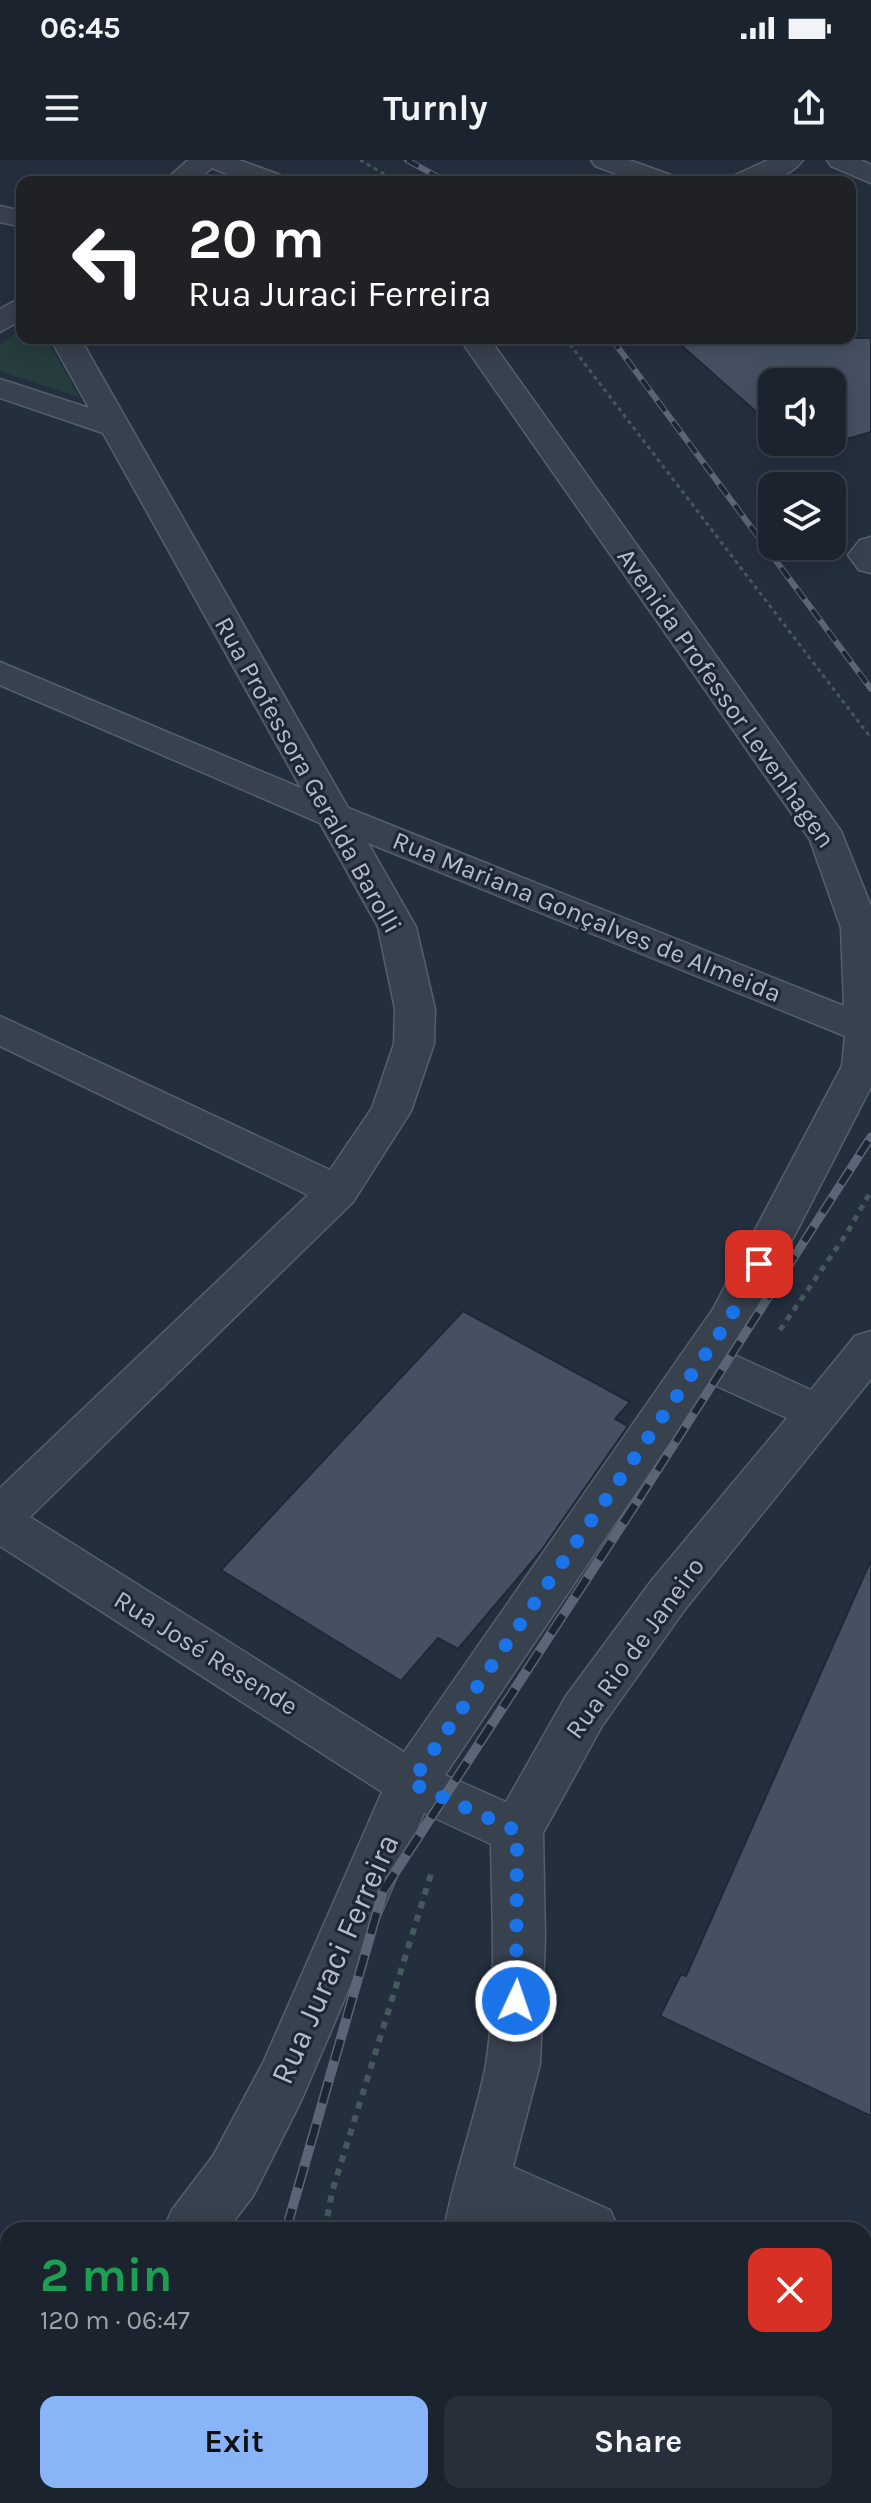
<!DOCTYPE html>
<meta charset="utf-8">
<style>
:root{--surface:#1b232e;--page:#282f3a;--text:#f1f3f6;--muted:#a0a4aa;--line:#39404a;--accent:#8ab4f8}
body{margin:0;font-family:Karla,sans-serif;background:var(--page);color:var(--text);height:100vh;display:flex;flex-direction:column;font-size:30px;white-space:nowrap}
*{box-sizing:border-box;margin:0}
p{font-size:26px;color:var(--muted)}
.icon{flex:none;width:44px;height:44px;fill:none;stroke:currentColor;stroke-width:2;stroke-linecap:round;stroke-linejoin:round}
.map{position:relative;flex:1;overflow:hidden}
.sheet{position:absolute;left:0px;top:2062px;width:872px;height:282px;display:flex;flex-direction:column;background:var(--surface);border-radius:24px 24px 0 0;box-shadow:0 4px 20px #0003,0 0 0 2px var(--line)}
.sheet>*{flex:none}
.guide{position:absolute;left:16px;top:16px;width:840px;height:168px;border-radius:16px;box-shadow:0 4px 20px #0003,0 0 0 2px var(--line);background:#202124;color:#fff;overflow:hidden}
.controls{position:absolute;left:758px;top:208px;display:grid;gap:16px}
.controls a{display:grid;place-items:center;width:88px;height:88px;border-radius:16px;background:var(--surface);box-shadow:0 4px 20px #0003,0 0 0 2px var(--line);font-size:40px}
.pin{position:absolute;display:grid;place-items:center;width:68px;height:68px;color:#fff;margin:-34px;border-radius:16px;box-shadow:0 4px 12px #0006}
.me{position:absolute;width:88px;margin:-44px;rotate:3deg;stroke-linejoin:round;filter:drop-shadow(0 0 6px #0008)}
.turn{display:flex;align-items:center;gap:28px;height:168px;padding:0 40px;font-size:36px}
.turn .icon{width:104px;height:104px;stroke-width:2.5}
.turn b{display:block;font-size:56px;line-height:68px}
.round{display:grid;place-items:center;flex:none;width:84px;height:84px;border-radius:16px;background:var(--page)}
.summary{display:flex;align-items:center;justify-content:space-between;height:136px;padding:0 40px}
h1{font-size:48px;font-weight:700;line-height:60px;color:#1e9e55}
.button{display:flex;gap:16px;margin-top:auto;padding:16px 40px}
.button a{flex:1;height:92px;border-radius:16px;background:var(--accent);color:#111;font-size:32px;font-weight:700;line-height:92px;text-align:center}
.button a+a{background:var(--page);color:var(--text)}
.status{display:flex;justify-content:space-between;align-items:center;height:56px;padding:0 40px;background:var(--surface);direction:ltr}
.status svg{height:22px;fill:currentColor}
header{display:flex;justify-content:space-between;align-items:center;height:104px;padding:0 40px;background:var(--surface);font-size:36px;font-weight:700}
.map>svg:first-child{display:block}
.green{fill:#263c3f}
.building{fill:#455162;stroke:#1f2835;stroke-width:2}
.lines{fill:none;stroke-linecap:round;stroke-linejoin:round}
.street-casing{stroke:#565f6c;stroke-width:3}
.path-far2{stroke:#44595c;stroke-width:3;stroke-dasharray:4 4;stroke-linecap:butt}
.path-far1{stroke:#44595c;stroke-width:5;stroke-dasharray:6 6;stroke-linecap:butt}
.path{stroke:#44595c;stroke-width:6;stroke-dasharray:7 7;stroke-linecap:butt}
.street{fill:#38414e;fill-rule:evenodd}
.rail-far2-casing{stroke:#5a6575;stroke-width:6}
.rail-far1-casing{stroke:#5a6575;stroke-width:9}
.rail-casing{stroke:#5a6575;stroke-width:10}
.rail-far2{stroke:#1d2633;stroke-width:4;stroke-dasharray:13;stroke-linecap:butt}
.rail-far1{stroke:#1d2633;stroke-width:6;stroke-dasharray:17;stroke-linecap:butt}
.rail{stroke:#1d2633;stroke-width:7;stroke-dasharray:22;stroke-linecap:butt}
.route{stroke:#1a73e8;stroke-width:14;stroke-dasharray:0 25.2}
.labels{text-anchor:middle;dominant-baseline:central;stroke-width:6;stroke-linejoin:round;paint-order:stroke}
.street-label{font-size:26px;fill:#b4bcc9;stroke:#1d2633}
.near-street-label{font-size:32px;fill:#b4bcc9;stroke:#1d2633}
</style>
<div class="status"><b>06:45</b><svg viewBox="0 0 49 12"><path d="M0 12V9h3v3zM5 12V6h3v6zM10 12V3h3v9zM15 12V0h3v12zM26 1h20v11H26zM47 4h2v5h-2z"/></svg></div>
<header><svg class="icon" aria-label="menu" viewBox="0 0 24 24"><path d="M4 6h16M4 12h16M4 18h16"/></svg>Turnly<svg class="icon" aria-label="share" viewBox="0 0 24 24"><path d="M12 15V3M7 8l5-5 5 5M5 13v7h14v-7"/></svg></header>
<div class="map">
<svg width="871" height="2343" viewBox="0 0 871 2343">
<rect width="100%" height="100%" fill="#242f3e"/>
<path class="green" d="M22,168v10h24l33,59 -79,-26v-26z"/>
<g class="building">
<path d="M673,178h198v94l-69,20 -12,-10h42v-60h-60v44z"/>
<path d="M463,1151l167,91 -15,17 13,7 -87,125 -83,98 -20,-11 -37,43 -180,-111z"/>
<path d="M871,1400v556l-211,-100 21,-42 5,2z"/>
</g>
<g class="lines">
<g class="street-casing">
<g id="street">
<path d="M188,0h51l44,16 4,6h-39l-36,-14 -18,14h-31z"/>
<path d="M591,0h38l45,16 4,6h-39l-44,-16z"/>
<path d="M768,0h35c-15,22 -50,22 -74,22l4,-6z"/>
<path d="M827,0h34l10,5v18l-40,-17z"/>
<path d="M0,46l22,5v16l-22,-5z"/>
<path d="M22,137v23l-22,12v-23z"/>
<path d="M50,178h30l268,470 496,198 -3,-78 -31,-88 -351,-502h30l352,493 30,75v181l-120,233 -21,33 81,37 44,-54 16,-5v48l-185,229 -84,118 -59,107 2,105 -5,126 -27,103 97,43 9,20h-94l-22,-10 -1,10h-58c10,-57 32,-111 42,-166 11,-67 6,-152 5,-220l-67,-31 -123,288 -48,95 -26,34h-64l9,-20 41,-54 50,-93 119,-271 -382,-246v-58l308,-293 -308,-149v-30l330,154 42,-62 22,-64 1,-35 -17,-82 -58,-104 -320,-138v-23l301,126 -198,-355 -103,-35v-19l89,29zM368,683l477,193 -3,30 -129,243 -309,443 -374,-235 323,-315 58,-91 23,-67 1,-35 -19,-82zM710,1223l77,35 -135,162 -86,116 -60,106 -61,-27z"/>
<path d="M871,377v36l-12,-3 -11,-15 12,-15z"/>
<path d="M864,2129l7,1v58l-7,-1z"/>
<path d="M8,2274v62h12l-20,7v-66z"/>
<path d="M396,2336h62l-1,7h-62z"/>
</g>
</g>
<g class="path-far2">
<path d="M360,0l38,22"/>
<path d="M565,178l306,400"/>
</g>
<path class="path-far1" d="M780,1170l67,-97 24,-42"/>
<g class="path">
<path d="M325,2070l7,-38 100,-321"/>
<path d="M280,2343l1,-7"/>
</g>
<use href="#street" class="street"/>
<g class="rail-far2-casing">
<g id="rail-far2">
<path d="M407,0l40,22"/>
<path d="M611,178l260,351"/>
</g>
</g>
<g class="rail-far1-casing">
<path id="rail-far1" d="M639,1339l232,-362"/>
</g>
<g class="rail-casing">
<g id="rail">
<path d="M286,2070l97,-339 257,-394"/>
<path d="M232,2343l1,-7"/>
</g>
</g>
<use href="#rail-far2" class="rail-far2"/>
<use href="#rail-far1" class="rail-far1"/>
<use href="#rail" class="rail"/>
</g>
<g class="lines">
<path class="route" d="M516,1841l1,-170 -106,-48 318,-463 30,-56"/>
</g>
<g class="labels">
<g class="street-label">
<text transform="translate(726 538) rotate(55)">Avenida Professor Levenhagen</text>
<text transform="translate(308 615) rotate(61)">Rua Professora Geralda Barolli</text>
<text transform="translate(587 757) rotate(22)">Rua Mariana Gonçalves de Almeida</text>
<text transform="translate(635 1488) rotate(-54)">Rua Rio de Janeiro</text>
<text transform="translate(206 1493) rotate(32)">Rua José Resende</text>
</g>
<g class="near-street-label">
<text transform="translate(335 1799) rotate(-66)">Rua Juraci Ferreira</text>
</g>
</g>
</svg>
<div class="controls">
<a><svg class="icon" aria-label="sound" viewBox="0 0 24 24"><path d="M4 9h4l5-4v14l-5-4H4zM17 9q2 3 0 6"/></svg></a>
<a><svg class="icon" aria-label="layers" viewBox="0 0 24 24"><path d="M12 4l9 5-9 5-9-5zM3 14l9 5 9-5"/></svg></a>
</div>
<div class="pin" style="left:759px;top:1104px;background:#d93025"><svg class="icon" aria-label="arrive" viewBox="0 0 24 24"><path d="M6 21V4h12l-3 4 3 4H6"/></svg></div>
<svg class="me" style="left:516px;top:1841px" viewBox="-20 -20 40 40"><circle r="17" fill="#1a73e8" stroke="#fff" stroke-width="3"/><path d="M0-11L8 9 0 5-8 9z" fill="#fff"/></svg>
<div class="guide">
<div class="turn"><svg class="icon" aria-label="left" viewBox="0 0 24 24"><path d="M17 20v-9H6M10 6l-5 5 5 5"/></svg><div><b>20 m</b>Rua Juraci Ferreira</div></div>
</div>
<section class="sheet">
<div class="summary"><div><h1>2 min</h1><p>120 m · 06:47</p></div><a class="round" style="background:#d93025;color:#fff"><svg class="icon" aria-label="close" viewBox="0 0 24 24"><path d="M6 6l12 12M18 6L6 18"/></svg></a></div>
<div class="button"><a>Exit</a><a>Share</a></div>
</section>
</div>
